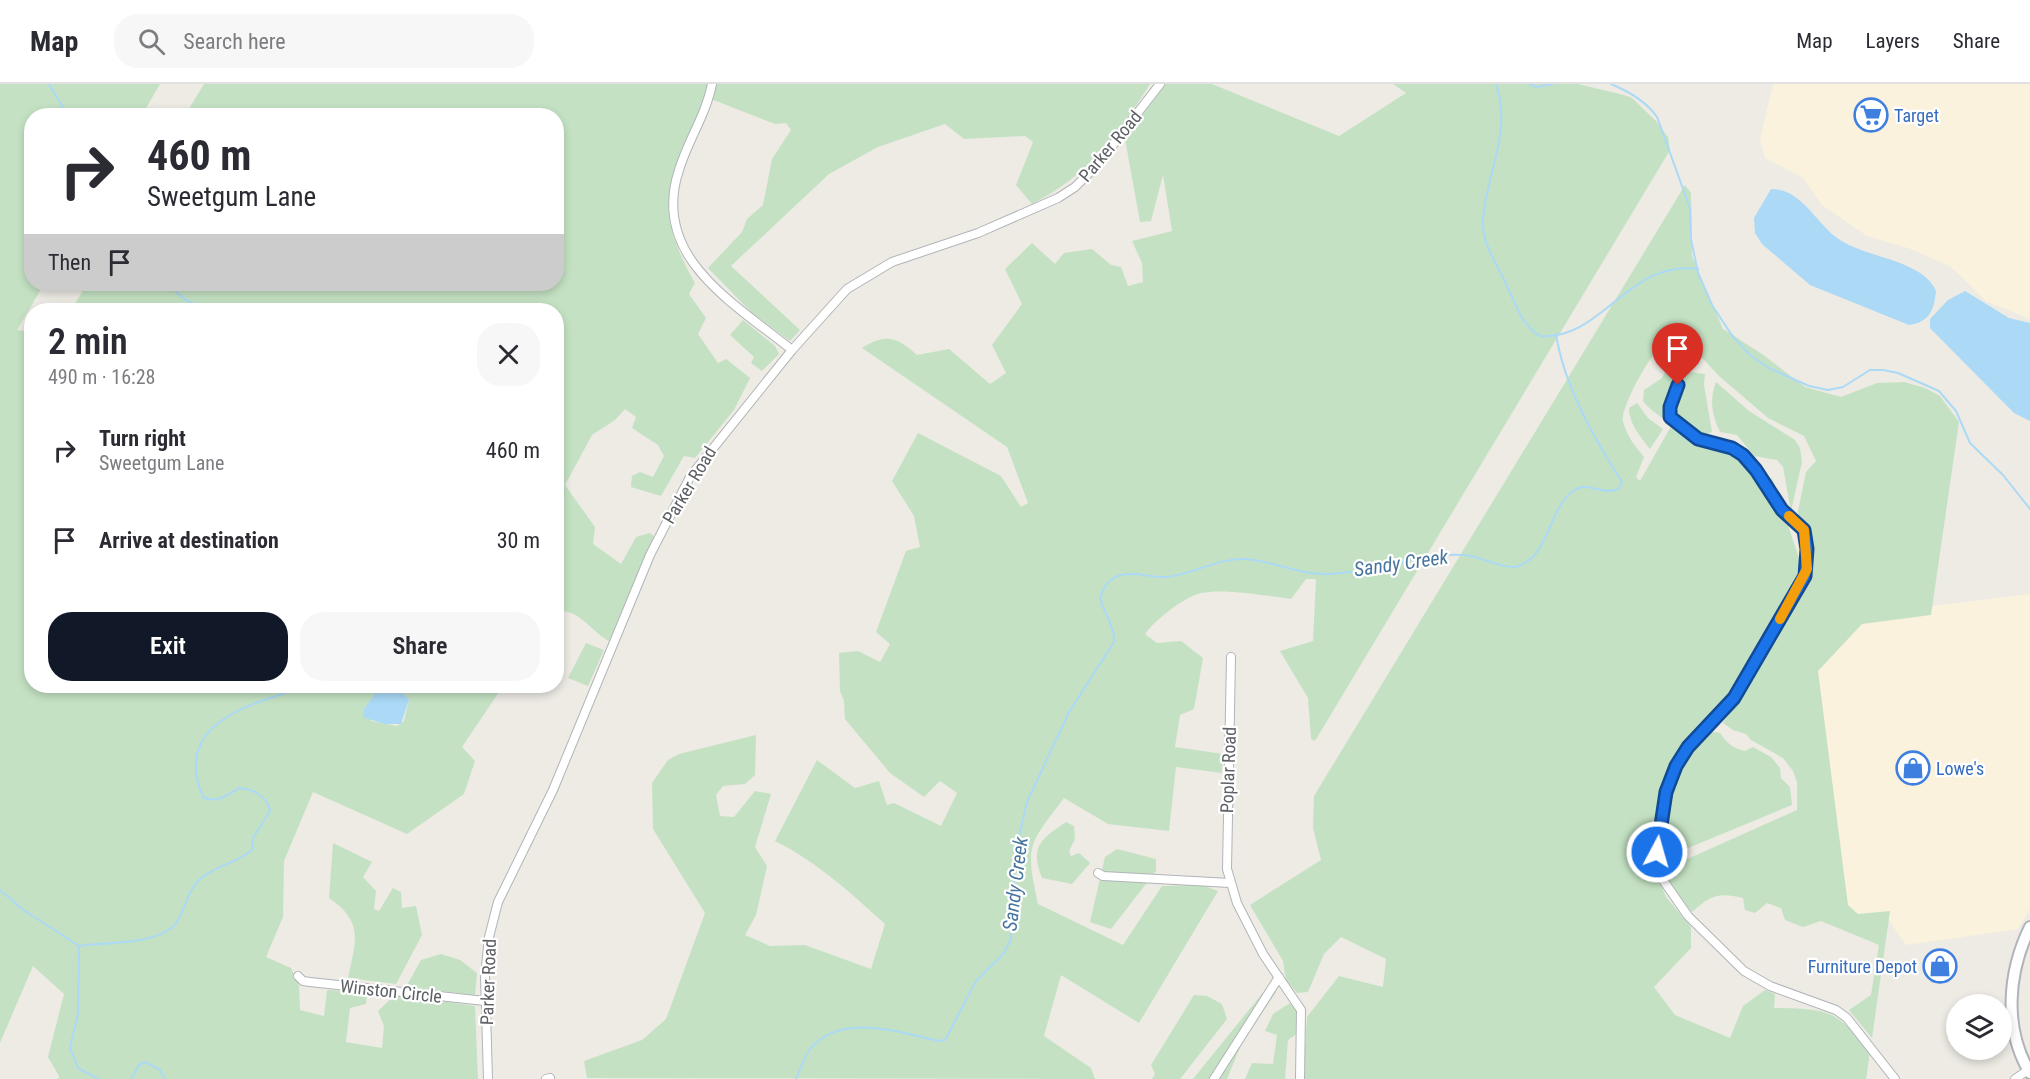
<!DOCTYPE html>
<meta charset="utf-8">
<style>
:root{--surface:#fff;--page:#f7f7f7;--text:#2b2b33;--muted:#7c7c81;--line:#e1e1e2;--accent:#111827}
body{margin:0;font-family:"Roboto Condensed",sans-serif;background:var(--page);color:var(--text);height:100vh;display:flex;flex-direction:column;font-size:22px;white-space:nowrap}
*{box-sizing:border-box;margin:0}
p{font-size:20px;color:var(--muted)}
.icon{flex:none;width:33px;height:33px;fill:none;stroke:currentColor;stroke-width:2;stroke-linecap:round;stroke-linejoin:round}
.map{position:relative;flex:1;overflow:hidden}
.details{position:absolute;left:24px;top:219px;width:540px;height:390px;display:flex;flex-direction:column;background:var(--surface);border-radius:24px;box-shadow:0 3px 9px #0003}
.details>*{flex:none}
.guide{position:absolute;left:24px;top:24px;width:540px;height:183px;border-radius:24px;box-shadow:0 3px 9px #0003;background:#fff;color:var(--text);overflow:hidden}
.controls{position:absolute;left:1946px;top:910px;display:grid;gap:12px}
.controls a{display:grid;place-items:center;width:66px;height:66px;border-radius:50%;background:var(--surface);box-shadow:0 3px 9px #0003;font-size:30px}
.pin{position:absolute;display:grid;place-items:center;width:51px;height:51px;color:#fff;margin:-62px -26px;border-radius:50% 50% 50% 0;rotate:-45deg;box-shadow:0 0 6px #0007}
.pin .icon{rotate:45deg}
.me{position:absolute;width:66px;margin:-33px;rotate:6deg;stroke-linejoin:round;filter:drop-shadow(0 0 4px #0008)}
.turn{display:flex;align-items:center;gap:21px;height:126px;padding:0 24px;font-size:27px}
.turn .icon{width:78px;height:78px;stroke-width:2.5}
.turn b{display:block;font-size:42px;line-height:51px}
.then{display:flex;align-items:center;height:57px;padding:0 24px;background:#0003;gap:12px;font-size:22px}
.round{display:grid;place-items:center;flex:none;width:63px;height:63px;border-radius:24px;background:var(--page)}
.overview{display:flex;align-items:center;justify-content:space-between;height:102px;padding:0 24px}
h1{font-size:36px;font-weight:600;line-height:45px}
.action{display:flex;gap:12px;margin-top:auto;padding:12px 24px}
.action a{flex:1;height:69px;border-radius:24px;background:var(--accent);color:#fff;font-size:24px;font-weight:600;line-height:69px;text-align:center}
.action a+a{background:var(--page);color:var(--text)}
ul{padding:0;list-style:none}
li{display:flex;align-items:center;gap:18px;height:90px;padding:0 24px}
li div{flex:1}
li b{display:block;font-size:22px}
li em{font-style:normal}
header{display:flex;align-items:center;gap:36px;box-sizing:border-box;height:84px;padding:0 30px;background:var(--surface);border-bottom:2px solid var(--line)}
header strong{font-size:28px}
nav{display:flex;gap:33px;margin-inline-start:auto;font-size:21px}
.search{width:420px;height:54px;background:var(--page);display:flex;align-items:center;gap:15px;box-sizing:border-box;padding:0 21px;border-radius:24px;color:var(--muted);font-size:22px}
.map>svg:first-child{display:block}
.commercial{fill:#faf2dc}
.green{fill:#c4e2c3;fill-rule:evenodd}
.water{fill:#abd9f6}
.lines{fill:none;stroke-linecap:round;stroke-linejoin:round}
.stream{stroke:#abd9f6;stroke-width:2}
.street-casing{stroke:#b1b4b8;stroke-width:10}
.secondary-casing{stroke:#b1b3b8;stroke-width:14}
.street{stroke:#fff;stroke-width:8}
.secondary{stroke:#fff;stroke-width:10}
.route-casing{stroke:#114b97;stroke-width:15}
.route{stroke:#1a73e8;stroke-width:10}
.slow{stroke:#f59e0b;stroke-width:10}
.labels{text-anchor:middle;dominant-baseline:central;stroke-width:4.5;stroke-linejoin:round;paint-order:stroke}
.shop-label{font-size:18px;fill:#366cbe;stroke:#fff;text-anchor:start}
.street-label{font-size:18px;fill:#5c5f63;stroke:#fff}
.water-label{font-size:20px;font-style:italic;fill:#47759e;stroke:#fff}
</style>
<header>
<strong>Map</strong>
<div class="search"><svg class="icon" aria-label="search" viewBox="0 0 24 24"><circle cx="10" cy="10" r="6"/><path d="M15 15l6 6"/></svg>Search here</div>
<nav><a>Map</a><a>Layers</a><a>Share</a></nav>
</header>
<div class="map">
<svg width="2030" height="995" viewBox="0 0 2030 995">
<rect width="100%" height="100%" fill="#edebe4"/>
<g class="commercial">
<path d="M1773,0h257v235l-44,-18 -35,-34 -40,-18 -44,-13 -45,-31 -19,-27 -38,-20 -5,-18z"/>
<path d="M2030,510v315l-12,20 -112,16 -19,-27 -43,2 -35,-255 43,-49z"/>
</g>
<g class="green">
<path d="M0,0h160l-18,31 -110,1v168h12l-27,46 15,2v354h471l-41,61 13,14 -11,33 -57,40 -94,-42 -29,69 -1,56 -17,40 25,11 8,17 1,25 24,6 3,-26 40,2 -1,12 -16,4 -4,34 36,6 2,-22 -6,-15 18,-17 79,12 3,73h-420l1,-3 -11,-19 16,-63 -31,-28 -33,77zM377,611l32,5 -5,21 -7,5 -26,-5z"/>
<path d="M204,0h504c-4,19 -12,35 -19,53 -26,60 -27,88 6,146l-6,11 17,24 -8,16 20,29 8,-4 24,19 -16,32 -39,48 -11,-2 -23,40 -30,-9 1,-11 8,-4 13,5 11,-21 -6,-11 -26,-17 4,-11 -11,-8 -10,11 -23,15 -27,50 30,42 -2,17 28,20 15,-27 14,-4 4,3 -45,105c-17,-8 -31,-34 -52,-29l-1,-302h-485l16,-26h469v-168l-371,-1z"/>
<path d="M715,0h435c-34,53 -60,90 -118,120l-16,-19 17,-43 -8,-6 -61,3 -19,-15 -67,23 -49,27 -98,92 69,64 -10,11 -39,-29 -43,-44 34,-36 5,-13 16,-14 9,-46 19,-29 -5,-7 -11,1 -64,-25z"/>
<path d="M1165,0h47l127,52 67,-43 -13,-9h185l46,11 8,3 24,23 12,16 2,13 -355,591 -4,-2 -3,-41 -28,-47 33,-10 3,-62h-10l-15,20c-24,-3 -66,-11 -90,-6 -17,4 -46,27 -56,41l12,9 24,-2 22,17 -9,51 -14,6 -5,32 48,7 -1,19 -46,-6 -7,64 -61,-7 -44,-26c-36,48 -39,46 -26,106l85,41 39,-59 40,-1 16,6 -79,132 -78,-48 -17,61 47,32 4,11 -508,-1 -3,-17 58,-21 24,-21 39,-106 -52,-84 -1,-46 16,-23 11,-6 77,-19 -1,40 -10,9 -22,2 -7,9 4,21 14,1 21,-26 16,3 -16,53 12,19 -11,49 -11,20 25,11 35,-1 66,24 14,-45c-33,-30 -69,-63 -110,-83l42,-81 38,28 24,-7 8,24 7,-2 47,23 16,-33 -17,-12 -16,16 -34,-24 -45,-54 -1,-18 -4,-10 -1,-38 19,-2 22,11 10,-18 -14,-12 30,-81 14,-4 -6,-31 -22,-35 26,-48 83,43 20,31 7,-4 -21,-56 -145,-99c24,-15 35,-11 55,7l32,-6 41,35 16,-11 -14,-28 30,-41 -17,-35 27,-26 23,21 9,-11 28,-4 19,16 10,2 7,19 15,-4 -1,-19 -10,-22 40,-10 -9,-56 -12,46 -11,1 -15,-83z"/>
<path d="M1685,101l6,8 1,63 31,73 39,25 43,33 36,10 36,-14 27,-1 21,6 15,8 19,26 -28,193 -69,9 -44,47 30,234 10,9 32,-3 -18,127 -23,-28 22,-15 8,-50 -58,-24 -18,6 -18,-7 -4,-12 -14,-5 -12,10 -10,-3 -2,-12c-25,-6 -32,-3 -51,14l-19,-21 -10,-21 134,-60v-28l-4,-11 -10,-13 -32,-18 -5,-6 -13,-4 -10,-7 88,-156 -1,-15 -11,-20 -1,-21 8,-39 10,-11 -12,-25 -36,-18 -49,-42 -36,-39c-7,3 -16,6 -22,10 -11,7 -41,62 -38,74 3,14 12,25 21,36l-8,20 4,4 30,-53 73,29 30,23 28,84 -5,20 -20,28 -48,89 -44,47 -16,27 -11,34 -4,56 13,32 25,30v21l-37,39 21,28 55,23 13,-32 22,-16 10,4 -1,14c54,1 62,1 96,44l-4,27h-563l4,-62 32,-41 44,11 3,-28 -45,-22 -17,17 -16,38 -11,1 -11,-13 -3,-19 -33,-56 71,-45 -8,-32 1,-32z"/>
<path d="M743,236l32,26 4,8 -17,17 -11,-8 3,-6 -24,-22z"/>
<path d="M1667,285l38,5 -1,11 8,47c-17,9 -58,-16 -69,-31l1,-11 18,-12z"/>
<path d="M1716,298l33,29 46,29 5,8 2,14 -11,49 -8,-44 -6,-7 -23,-4 -17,-21 -17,-3c-8,-17 -11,-32 -4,-50z"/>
<path d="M1637,319l11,15 15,11 -13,20c-10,-13 -21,-25 -21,-41z"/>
<path d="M586,559l18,7 -16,36 -20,-8z"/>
<path d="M1710,647l10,2c7,10 12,15 25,18l8,-4 18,10 9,11 1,10 9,9 2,18 -128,53 -3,-5c5,-45 10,-94 49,-122z"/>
<path d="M1066,738l8,4 1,13 -6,12 2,5 8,-3 11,10 -18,21 -30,-6c-12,-32 -2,-38 24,-56z"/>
<path d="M333,759l39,19 -9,15 13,14 -2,18 5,2 14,-23 8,4 1,16 14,-2 6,29 -26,49 -48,-6c8,-37 16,-56 -19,-80z"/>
<path d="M1117,765l39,10v12l-45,58 -21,-7 15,-65z"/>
<path d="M441,870l19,6 17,13 -2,22 -69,-8 15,-27z"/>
<path d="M1269,901l7,7 -35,53 -14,34h-34z"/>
<path d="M1194,911l13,1 15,8 5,15 -47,60h-28l3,-5 -4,-9z"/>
<path d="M1290,919l9,12 -1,18 -10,7 -3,39h-40l7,-16 21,1 4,-29 -12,-4 8,-17z"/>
</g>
<g class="water">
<path d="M1771,105c32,0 45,36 69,51 27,18 83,20 96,51 -2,19 -6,31 -27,34l-99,-40 -48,-41 -7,-11 -1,-15z"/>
<path d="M1965,207l44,27 21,5v98l-16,-8 -84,-85v-9l18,-19z"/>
<path d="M397,607l6,2 6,7 -8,24h-17l-21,-7 1,-8 11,-15z"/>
</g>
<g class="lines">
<g class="stream">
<path d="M49,0l19,32"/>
<path d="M1496,0c16,48 -9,88 -13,135 -2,25 16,48 25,69 9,19 13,36 32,48 62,5 88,-77 158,-67"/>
<path d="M1529,0l7,3 17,-3"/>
<path d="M1611,0c17,7 35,17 46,33l33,91 1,31 7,34 14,32 19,29 19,21 19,13 40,18 19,4 15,-3 27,-17h13l15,3 41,18 17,20 14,32 33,32 27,34"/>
<path d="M171,200c8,16 23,20 40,26"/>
<path d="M366,602l11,10"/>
<path d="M0,806l22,19 57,37"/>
<path d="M79,862c26,-4 81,-1 97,-23 10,-14 11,-32 24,-44 16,-14 37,-16 52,-29l1,-12 17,-27c-3,-15 -17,-22 -31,-23 -11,7 -23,16 -36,9 -33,-76 52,-94 105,-111"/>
<path d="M79,862l-1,68 -8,34 8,20 20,11"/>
<path d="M131,995l8,-14 6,-3 15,8 5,9"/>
<path d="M796,995c4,-9 8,-22 14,-30 31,-38 90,-16 129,-8l6,-1 31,-59 28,-28 7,-14 5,-90 11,-47 42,-90 45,-70c1,-17 -11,-29 -14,-45 4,-10 9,-19 21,-22 14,-4 30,3 45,2 26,-2 49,-18 76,-18 28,0 56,16 85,15 45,-1 95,-22 136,-19 18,1 36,13 53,12 35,-11 30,-55 57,-76 14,-11 30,5 45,-2l4,-7c-28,-44 -58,-96 -66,-148"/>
</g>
<g class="street-casing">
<g id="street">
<path d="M712,0c-6,31 -24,56 -33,86 -29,87 55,133 113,180"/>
<path d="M1678,301l-8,22v10l28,22 28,7 17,9 13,15 26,40 22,20 3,20 -2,26 -71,122 -46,49 -12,19 -15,55 -4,39 6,20 25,36 56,55 26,15 66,24 11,8 48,61"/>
<path d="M1231,573l-4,212 10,34 26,51 38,56 -1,69"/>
<path d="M1098,789l5,3 127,7"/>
<path d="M298,892l5,5 7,1 175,19"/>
<path d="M488,995l-3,-103 4,-39 9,-35 55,-112 97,-235 40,-78 102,-127 55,-61 45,-27 86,-29 80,-35 17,-11 23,-23 62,-80"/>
<path d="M546,995l4,-1"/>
<path d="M1214,995l65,-102"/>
<path d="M2015,995l13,-9"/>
</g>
</g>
<g class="secondary-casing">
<path id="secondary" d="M2030,843c-22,45 -27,101 0,146"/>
</g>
<use href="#street" class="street"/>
<use href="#secondary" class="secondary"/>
</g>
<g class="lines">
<g class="route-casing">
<path id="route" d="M1657,768l9,-60 10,-26 12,-19 46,-49 71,-122 2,-27 -3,-19 -22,-20 -26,-40 -13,-15 -11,-7 -34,-9 -28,-22v-10l8,-22"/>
</g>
<use href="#route" class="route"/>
<path class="slow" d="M1780,535l27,-50 -3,-39 -15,-14"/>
</g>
<defs>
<g id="supermarket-ring" transform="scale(1.725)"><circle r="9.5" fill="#fff" stroke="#3f7fe0" stroke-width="1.5"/><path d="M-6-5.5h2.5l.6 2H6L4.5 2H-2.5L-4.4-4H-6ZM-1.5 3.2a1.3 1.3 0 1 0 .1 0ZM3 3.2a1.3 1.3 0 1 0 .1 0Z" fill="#3f7fe0"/></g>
<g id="shop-ring" transform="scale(1.725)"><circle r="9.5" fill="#fff" stroke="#3f7fe0" stroke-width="1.5"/><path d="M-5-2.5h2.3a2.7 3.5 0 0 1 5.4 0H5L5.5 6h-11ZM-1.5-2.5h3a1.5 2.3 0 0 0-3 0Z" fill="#3f7fe0"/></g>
</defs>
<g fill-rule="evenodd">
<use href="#supermarket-ring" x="1871" y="31"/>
<use href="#shop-ring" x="1913" y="684"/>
<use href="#shop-ring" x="1940" y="882"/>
</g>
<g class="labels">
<g class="shop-label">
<text x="1894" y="31">Target</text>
<text x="1936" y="684">Lowe's</text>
<text x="1917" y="882" text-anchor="end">Furniture Depot</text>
</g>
<g class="street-label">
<text transform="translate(1110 62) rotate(-50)">Parker Road</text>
<text transform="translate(689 401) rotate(-59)">Parker Road</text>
<text transform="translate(1228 686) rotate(-88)">Poplar Road</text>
<text transform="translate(488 898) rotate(-88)">Parker Road</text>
<text transform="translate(391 907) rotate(6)">Winston Circle</text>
</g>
<g class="water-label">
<text transform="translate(1401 479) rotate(-8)">Sandy Creek</text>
<text transform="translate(1015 800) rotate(-83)">Sandy Creek</text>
</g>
</g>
</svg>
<div class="controls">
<a><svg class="icon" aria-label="layers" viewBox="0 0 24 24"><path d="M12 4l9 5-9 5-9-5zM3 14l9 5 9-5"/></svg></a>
</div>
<div class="pin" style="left:1678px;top:301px;background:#d93025"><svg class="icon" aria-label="arrive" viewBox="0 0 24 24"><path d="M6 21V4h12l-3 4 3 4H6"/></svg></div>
<svg class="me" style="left:1657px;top:768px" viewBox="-20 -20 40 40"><circle r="17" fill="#1a73e8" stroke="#fff" stroke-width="3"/><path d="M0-11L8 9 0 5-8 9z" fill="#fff"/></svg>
<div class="guide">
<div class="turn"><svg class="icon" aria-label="right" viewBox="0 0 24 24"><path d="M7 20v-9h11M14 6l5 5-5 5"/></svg><div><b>460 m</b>Sweetgum Lane</div></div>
<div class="then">Then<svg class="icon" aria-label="arrive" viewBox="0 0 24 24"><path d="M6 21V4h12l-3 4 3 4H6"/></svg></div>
</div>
<section class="details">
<div class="overview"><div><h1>2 min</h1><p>490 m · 16:28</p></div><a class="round"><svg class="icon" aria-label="close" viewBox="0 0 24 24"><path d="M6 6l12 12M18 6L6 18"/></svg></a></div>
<ul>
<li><svg class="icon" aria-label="right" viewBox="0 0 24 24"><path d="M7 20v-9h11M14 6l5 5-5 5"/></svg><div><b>Turn right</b><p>Sweetgum Lane</p></div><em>460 m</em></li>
<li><svg class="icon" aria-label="arrive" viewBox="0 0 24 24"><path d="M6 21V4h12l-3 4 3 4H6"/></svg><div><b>Arrive at destination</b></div><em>30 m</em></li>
</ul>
<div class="action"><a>Exit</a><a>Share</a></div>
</section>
</div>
